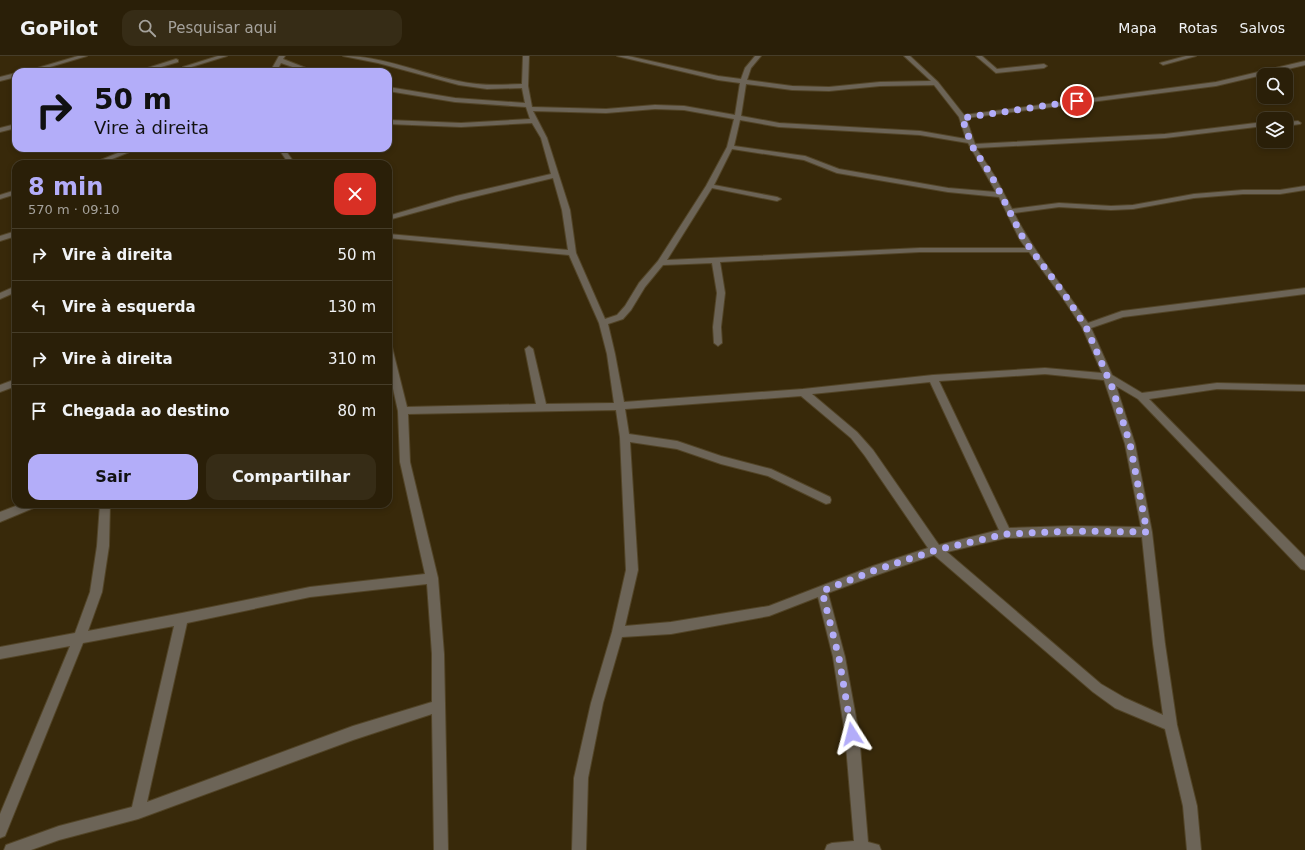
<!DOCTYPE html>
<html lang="pt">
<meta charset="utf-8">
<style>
:root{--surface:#2a1f08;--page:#362c16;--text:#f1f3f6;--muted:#a5a29c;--line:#463d29;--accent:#b3adf9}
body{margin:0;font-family:"DejaVu Sans",sans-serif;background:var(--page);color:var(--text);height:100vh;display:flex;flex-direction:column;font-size:15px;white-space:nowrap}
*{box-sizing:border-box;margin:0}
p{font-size:13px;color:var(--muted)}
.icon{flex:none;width:22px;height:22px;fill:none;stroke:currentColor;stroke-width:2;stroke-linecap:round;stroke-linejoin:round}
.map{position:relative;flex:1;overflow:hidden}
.drawer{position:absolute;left:12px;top:104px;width:380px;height:348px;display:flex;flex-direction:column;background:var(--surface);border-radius:12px;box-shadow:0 2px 6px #0003,0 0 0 1px var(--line)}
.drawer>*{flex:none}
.top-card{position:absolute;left:12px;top:12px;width:380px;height:84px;border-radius:12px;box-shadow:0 2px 6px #0003,0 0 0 1px var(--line);background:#b3adf9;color:#111;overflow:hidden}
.controls{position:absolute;left:1257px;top:12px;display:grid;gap:8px}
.controls a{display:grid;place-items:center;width:36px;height:36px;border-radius:8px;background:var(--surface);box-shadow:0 2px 6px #0003,0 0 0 1px var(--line);font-size:20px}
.pin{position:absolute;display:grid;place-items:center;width:34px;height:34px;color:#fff;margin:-17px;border:2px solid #fff;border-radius:50%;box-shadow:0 1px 4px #0007}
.me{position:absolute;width:44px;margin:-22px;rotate:351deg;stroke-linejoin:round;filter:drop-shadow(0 0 3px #0008)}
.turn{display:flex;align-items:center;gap:14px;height:84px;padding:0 16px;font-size:18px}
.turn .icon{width:52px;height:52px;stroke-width:2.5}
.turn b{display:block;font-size:28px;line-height:34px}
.round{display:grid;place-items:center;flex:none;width:42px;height:42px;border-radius:12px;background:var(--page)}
.headline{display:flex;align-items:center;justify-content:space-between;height:68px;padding:0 16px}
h1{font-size:24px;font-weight:600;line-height:30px;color:var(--accent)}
.primary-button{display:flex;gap:8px;margin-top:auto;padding:8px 16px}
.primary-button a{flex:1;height:46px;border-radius:12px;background:var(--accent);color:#111;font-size:16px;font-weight:600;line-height:46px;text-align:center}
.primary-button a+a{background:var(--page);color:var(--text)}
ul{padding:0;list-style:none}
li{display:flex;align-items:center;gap:12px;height:52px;padding:0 16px;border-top:1px solid var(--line)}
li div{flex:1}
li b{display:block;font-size:15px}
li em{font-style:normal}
header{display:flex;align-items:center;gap:24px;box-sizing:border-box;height:56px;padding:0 20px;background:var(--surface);border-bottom:1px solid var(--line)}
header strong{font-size:19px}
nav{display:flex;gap:22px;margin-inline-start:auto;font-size:14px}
.search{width:280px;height:36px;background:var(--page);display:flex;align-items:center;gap:10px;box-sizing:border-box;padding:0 14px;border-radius:12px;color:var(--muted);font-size:15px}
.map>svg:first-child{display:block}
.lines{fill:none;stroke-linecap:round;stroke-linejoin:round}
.minor-casing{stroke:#524427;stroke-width:2}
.minor{fill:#6c6457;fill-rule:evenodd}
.route{stroke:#b3adf9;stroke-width:7;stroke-dasharray:0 12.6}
</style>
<header>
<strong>GoPilot</strong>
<div class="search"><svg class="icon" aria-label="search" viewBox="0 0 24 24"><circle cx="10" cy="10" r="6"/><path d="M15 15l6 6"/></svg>Pesquisar aqui</div>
<nav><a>Mapa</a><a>Rotas</a><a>Salvos</a></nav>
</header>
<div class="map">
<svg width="1305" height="794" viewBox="0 0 1305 794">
<rect width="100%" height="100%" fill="#38290a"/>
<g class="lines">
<g class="minor-casing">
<g id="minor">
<path d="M78,0h9l-54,16h-9z"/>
<path d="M218,0h9l-39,12 -5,-1z"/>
<path d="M279,0h6l-2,3 33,13h-9l-26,-9 -5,9h-6z"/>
<path d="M343,0c40,0 76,17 115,25 21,5 42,4 64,3l1,-28h6l-1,30 4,21 74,2 49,-4 29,1 51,9 5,-32 -22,-3 -101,-24h11l90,20 23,3 4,-11 10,-12h6l-10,12 -4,12 45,6 37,1 51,-5 51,-1 -27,-25h6l28,26 26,33 252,-33 89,-21v4l-89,21 -250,32 9,26 190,-10 99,-12v4l-99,12 -189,10 18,27 18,34 47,-6 52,3 22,-1 61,-11 49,-4h37l25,-4v4l-25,4h-37l-49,4 -61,11 -22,1 -52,-3 -45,6c20,40 49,73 74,110l34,-12 183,-23v6l-182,23 -32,11 21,47 30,18 75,-10 88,2v6l-88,-2 -68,10 156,158v13l-4,-1 -163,-170 -22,-13 19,58 17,88 13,112 12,81 20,81 4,44h-14l-4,-44 -18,-77 -50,-21 -22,-16 -159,-137 -60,21 -46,17 17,64 14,77 9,108 11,3 2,5h-56l2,-5 5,-2 22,-2 -9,-107 -12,-77 -15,-60 -49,19 -98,18 -49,3 -19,66 -15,75 -2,72h-14l2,-72 17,-75 21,-71 14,-62 -6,-133 -4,-27 -208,4 2,48 28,116 6,76 4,196h-14l-2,-136 -79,26 -215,79 -79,21 -28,10h-27l2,-5 53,-19 73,-19 42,-181 -91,17 -78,193 -5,2v-24l70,-168 -70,13v-12l75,-14 15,-41 7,-46 3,-42h10l-1,42 -7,46 -14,39 94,-18 128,-26 115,-13 -25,-112 -2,-51 -10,-45v-22l4,3 15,60 129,-3 -11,-55 4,-3 4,3 13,55 68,-1 -7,-49 -8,-31 -30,-68 -181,-17v-4l180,16 -6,-40 -9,-32 -92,22 -73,20v-4l68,-20 95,-22 -10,-36 -9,-15 -71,4 -73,-3v-4l73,3 69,-4 -4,-12 -71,-5 -67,-11v-4l67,11 70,5 -3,-15 -35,1 -28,-4 -81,-22zM746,28l46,6 37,1 51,-5 54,-1 25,32 7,22 -46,-8 -141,-8 -38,-7zM655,53l29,1 50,9 -7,28 -21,39 -48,75 -19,22 -14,23 -8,9 -12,4 -29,-66 -6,-43 -23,-72 -14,-27 73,2zM740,64l39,7 141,8 48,8 28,49 -48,-4 -109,-19 -34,-13 -71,-10zM732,93l72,11 33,13 111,19 51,5 21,43 6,8h-106l-253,12 45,-72 65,13 4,-2 -4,-2 -63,-12zM920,196h109l33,45 20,30 20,46 -57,-5 -112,7 -130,14 -179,13 -9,-48 -7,-30 15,-5 8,-9 14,-23 18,-22 49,-2 5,30 -4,34 1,16 4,3 4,-3 -1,-16 4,-34 -5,-31zM1045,318l59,6 21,64 16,83 -70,-1 -62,2 -70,-147zM930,326l69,148 -60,15 -66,-95 -16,-18 -45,-38zM801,340l50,42 14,18 63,92 -55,18 -104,40 -98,16 -46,4 13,-56 -8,-128 47,7 44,15 47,12 58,28 4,-1 1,-3 -1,-3 -59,-28 -50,-13 -44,-15 -48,-7 -4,-25zM1071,480l71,1 11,107 10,71 -38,-17 -24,-14 -154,-132 59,-14zM427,528l5,70v48l-79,24 -206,76 40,-179 123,-26z"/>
<path d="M976,0h6l15,13 47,-5 3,2 -3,2 -48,5z"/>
<path d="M1186,0h10l-33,9 -3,-2z"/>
<path d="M176,3l2,1v2l-34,10h-9z"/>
<path d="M16,17v4l-16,4v-4z"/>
<path d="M1298,65l3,2 -1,1 -14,2v-4z"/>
<path d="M16,68v4l-16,4v-4z"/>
<path d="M33,92h8l-5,3 -2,-1z"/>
<path d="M130,92h9l-39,16h-9z"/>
<path d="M278,92h6l11,16h-6z"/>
<path d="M16,134v4l-16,5v-4z"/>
<path d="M16,175v5l-16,5v-5z"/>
<path d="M16,230v6l-16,7v-6z"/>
<path d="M16,323v7l-16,6v-7z"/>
<path d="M21,448h16l-1,3 -36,15v-10z"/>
</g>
</g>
<use href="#minor" class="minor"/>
</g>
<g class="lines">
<path class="route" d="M852,678l-13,-76 -17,-67 51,-20 63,-21 70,-16 66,-3 75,1 -17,-88 -18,-57 -26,-60 -21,-32 -41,-55 -33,-65 -19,-29 -10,-28 115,-17"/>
</g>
</svg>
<div class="controls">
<a><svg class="icon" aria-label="search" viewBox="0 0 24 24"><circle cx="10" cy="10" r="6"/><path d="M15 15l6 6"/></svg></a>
<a><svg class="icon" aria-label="layers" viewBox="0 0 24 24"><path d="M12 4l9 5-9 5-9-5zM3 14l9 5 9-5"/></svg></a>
</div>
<div class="pin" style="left:1077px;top:45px;background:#d93025"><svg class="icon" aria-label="arrive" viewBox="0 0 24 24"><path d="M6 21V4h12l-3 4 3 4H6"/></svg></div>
<svg class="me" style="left:852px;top:678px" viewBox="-20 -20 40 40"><path d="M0-17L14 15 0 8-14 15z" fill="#b3adf9" stroke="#fff" stroke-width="4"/></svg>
<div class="top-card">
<div class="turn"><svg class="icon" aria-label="right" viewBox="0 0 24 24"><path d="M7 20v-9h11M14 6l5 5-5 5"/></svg><div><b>50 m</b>Vire à direita</div></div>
</div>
<section class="drawer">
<div class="headline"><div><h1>8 min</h1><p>570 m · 09:10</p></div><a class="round" style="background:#d93025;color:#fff"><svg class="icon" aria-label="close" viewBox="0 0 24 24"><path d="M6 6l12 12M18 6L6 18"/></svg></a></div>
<ul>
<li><svg class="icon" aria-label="right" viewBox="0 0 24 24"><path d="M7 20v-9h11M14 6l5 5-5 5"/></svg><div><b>Vire à direita</b></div><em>50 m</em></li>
<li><svg class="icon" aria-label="left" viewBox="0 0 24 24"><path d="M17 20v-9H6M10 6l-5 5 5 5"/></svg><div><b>Vire à esquerda</b></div><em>130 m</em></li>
<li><svg class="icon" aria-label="right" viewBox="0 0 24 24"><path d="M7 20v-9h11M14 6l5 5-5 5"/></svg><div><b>Vire à direita</b></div><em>310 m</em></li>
<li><svg class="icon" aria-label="arrive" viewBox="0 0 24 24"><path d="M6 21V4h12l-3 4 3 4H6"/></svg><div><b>Chegada ao destino</b></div><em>80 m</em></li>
</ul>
<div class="primary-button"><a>Sair</a><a>Compartilhar</a></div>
</section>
</div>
